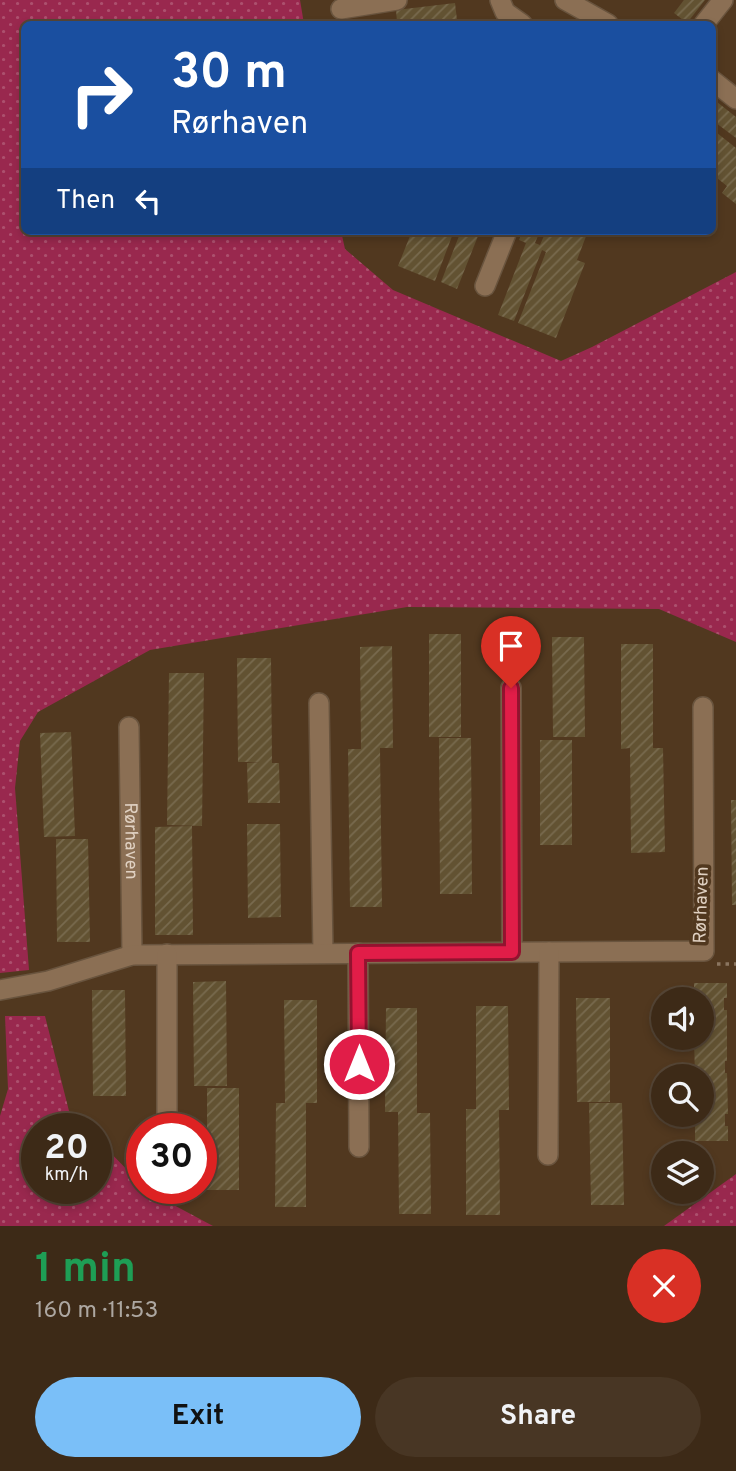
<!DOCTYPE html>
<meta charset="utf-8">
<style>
:root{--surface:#3d2a17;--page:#483624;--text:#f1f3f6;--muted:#ada7a1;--line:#564636;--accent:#7abff8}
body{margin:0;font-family:Overpass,sans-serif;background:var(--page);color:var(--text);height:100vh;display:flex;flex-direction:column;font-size:26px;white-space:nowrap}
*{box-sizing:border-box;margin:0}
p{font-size:23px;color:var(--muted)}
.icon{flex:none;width:38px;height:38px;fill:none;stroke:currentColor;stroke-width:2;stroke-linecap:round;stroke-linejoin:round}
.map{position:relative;height:1226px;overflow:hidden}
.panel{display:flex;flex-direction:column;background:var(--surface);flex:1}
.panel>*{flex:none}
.hud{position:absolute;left:21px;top:21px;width:695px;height:214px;border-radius:10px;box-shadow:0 4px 10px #0003,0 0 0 2px var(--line);background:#1a4fa0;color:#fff;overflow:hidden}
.fabs{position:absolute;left:651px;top:987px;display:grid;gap:14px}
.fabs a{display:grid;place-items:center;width:63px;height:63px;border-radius:50%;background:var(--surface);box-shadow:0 4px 10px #0003,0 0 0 2px var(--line);font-size:35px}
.speed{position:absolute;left:21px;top:1113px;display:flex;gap:14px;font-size:35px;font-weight:700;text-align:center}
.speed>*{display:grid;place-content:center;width:91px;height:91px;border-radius:50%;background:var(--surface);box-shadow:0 4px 10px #0003,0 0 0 2px var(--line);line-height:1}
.speed small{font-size:18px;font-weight:400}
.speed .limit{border:10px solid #d22;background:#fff;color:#111}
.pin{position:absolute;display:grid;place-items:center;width:60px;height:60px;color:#fff;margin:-72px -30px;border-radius:50% 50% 50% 0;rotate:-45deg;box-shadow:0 0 7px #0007}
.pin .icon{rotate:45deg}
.me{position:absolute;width:77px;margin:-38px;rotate:0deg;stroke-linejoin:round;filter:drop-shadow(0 0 5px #0008)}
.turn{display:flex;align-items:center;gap:24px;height:147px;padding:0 35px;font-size:32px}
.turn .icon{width:91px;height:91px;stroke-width:2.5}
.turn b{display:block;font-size:49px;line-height:60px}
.then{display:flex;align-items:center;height:66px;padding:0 35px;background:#0003;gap:14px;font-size:26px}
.round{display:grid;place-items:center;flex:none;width:74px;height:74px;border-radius:37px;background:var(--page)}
.overview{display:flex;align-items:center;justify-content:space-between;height:119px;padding:0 35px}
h1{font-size:42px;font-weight:700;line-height:52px;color:#1e9e55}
.primary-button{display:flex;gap:14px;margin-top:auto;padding:14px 35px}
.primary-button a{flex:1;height:80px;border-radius:42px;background:var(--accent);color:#111;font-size:28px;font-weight:700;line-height:80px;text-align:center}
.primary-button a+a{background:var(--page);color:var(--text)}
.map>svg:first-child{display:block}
.grass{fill:url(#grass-dots)}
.building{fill:url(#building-hatch)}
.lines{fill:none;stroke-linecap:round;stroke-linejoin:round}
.minor-casing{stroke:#69543e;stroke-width:22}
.path{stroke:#8a7560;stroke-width:3.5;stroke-dasharray:3.5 5;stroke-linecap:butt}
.minor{stroke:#8b6f54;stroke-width:19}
.route-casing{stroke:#92132f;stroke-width:18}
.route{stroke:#e11d48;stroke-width:12}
.labels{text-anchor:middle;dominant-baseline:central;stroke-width:7;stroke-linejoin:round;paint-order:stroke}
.street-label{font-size:18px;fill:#e0d1c2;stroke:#51381f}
</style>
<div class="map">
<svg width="736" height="1226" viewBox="0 0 736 1226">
<defs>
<pattern id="grass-dots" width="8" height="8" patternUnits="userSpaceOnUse" patternTransform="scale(1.75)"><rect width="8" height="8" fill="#99284e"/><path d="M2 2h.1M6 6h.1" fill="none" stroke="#ac506e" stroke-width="1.8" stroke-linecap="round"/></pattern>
<pattern id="building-hatch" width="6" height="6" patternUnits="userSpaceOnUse" patternTransform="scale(1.75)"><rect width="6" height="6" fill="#625232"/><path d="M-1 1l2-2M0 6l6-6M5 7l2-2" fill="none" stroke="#786a4e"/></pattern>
</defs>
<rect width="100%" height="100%" fill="#51381f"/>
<g class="grass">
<path d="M0,0h300l4,24h-280v207h317l4,18 48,41 168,71 31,-14 144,-75v370l-77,-33 -252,-2 -257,43 -112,62 -18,29 -5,47 14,182 -29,3z"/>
<path d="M5,1016h40l24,95 18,18h-50v59h59v-50l46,47v3l71,38h-213v-110l8,-27z"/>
<path d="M736,1174v52h-72z"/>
</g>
<g class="building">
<path d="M684,0h21l-18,23 -13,-10z"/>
<path d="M455,3l2,17 -38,4h-27l5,-2 -1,-12z"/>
<path d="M712,98l24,19v21l-24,-18z"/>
<path d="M712,129l24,19v56l-14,-11 5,-7 -15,-12z"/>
<path d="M412,231h42l-19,50 -37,-15z"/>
<path d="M461,231h19l-23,58 -16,-7z"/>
<path d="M523,231h17l-5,12 5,2 6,-14h42l-11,29 8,3 -29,75 -38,-15 28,-71 -4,-2 -28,71 -16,-6 28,-72 -7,-3z"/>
<rect x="429" y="634" width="32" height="103"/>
<path d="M552,637h32l1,100h-32z"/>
<path d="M621,644h32v104h10l2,104 -34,1 -1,-105 -9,1z"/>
<path d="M392,646l1,102h-13l2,159h-32l-2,-158h13l-1,-102z"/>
<path d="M237,658h34l1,105h7l1,40h-32l-1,-40 13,-1h-22z"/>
<path d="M169,673h35l-2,153 -35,-1z"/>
<path d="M71,732l4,104 -31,1 -4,-104z"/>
<path d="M439,738h32l1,156h-32z"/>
<rect x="540" y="740" width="32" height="105"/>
<path d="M731,800h5v105h-4z"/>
<path d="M247,824h33l1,93 -33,1z"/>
<path d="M192,826l1,109h-38v-108z"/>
<path d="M56,839h32l2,103h-33z"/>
<path d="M226,981l1,105h-33l-1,-104z"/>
<path d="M694,983h33v15h-3v12h3v51h-2v12h2l1,41h-3v12h3v15h-33v-26h7v-39h-7l-1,-38h8v-39h-8z"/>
<path d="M92,990h33l1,106h-33z"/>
<path d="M576,998h34v104h-33z"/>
<path d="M284,1000h33v103h-11v104h-31l1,-104h9z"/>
<path d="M476,1006h32l1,104h-10l1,105h-34v-106h10z"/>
<path d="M386,1008h31v105h13l1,101h-32l-1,-102h-13z"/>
<rect x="207" y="1088" width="32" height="102"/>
<path d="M589,1103h33l2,102h-33z"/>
</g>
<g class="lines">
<g class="minor-casing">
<g id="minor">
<path d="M500,0l5,12 17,12"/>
<path d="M565,0l43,24"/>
<path d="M341,9l56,-9"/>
<path d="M704,24l19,-24"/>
<path d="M712,80l24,19"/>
<path d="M485,286l22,-55"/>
<path d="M511,688l1,264"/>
<path d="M319,703l4,250"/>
<path id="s1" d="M129,727l3,228"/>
<path d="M358,953l1,194"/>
<path d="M0,990l48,-9 84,-26 572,-4 -1,-244"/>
<path d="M167,1123v-169"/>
<path d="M548,1155l1,-203"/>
</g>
</g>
<path class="path" d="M717,964h19"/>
<use href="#minor" class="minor"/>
</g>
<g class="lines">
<g class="route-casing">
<path id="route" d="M359,1064l-1,-111 154,-1 -1,-264"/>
</g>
<use href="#route" class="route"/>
</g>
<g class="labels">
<g class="street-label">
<text stroke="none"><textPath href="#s1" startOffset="114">Rørhaven</textPath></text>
<text transform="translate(702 905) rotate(-88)">Rørhaven</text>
</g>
</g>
</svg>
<div class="fabs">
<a><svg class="icon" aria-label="sound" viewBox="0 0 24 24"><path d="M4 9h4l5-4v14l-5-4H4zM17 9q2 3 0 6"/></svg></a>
<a><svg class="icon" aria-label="search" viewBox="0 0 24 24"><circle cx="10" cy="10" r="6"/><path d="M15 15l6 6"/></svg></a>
<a><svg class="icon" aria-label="layers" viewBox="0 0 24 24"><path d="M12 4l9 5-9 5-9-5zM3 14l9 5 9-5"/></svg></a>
</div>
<div class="speed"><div>20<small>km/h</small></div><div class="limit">30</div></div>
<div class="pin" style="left:511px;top:688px;background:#d93025"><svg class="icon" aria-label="arrive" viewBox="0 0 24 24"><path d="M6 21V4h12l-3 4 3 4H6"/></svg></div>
<svg class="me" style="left:359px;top:1064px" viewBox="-20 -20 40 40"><circle r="17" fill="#e11d48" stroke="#fff" stroke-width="3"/><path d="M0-11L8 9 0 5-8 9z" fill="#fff"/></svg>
<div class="hud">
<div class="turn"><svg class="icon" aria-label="right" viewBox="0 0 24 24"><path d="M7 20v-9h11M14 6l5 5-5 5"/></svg><div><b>30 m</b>Rørhaven</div></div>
<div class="then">Then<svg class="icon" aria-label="left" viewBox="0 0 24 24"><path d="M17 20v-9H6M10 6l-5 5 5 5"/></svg></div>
</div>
</div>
<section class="panel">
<div class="overview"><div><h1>1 min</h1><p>160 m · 11:53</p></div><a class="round" style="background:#d93025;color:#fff"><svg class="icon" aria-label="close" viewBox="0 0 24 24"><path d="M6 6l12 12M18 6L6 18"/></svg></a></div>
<div class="primary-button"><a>Exit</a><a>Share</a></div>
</section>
